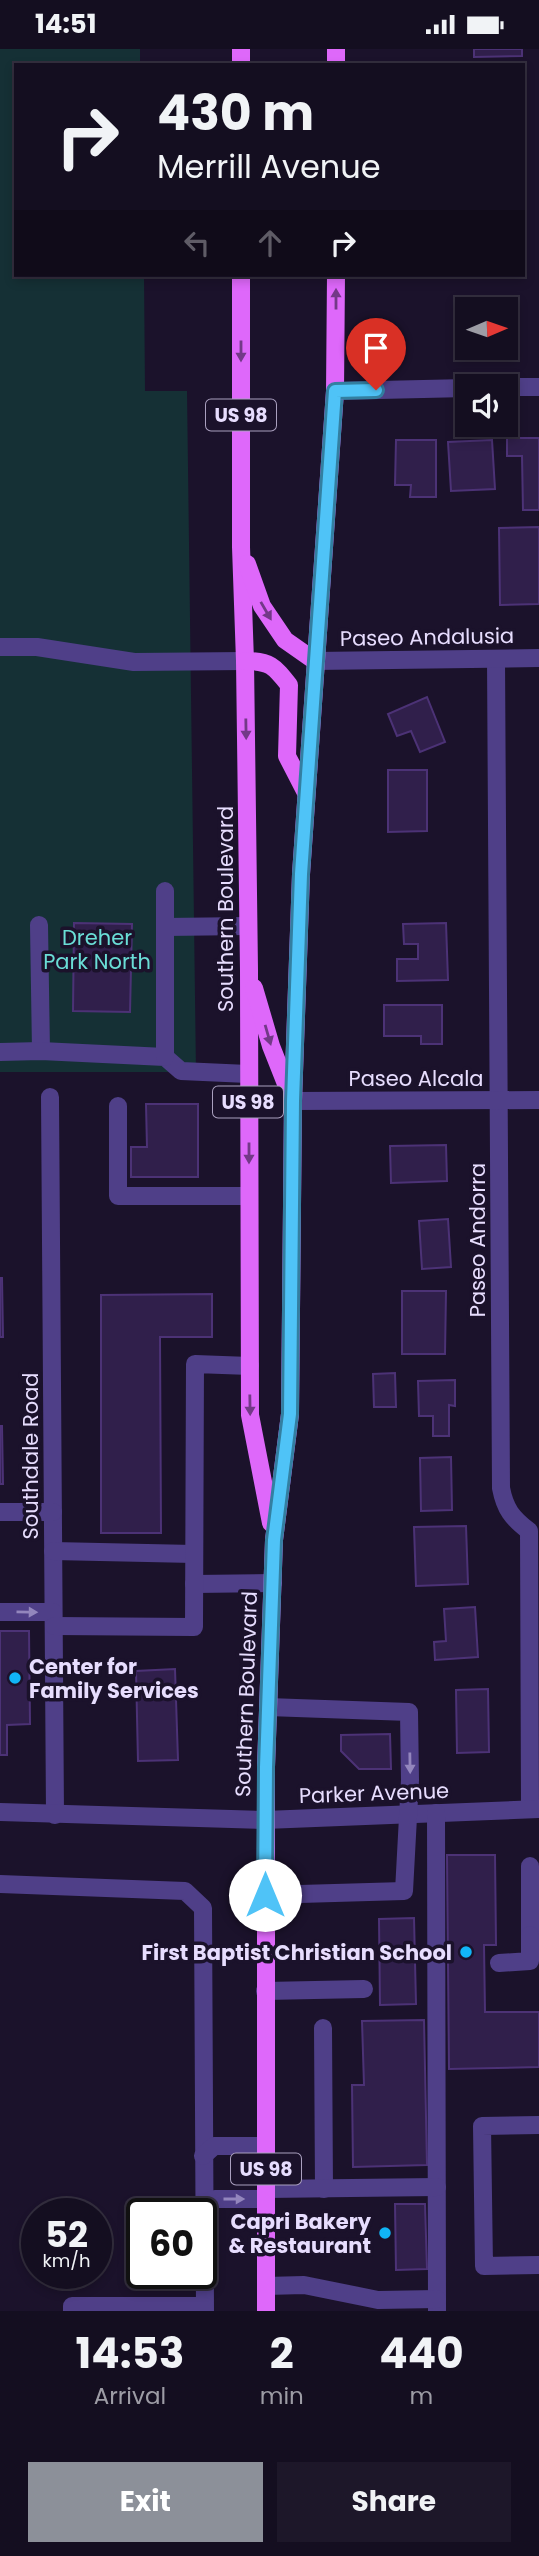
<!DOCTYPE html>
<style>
:root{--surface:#140e20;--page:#1d1729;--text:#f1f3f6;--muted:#9d9ca5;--line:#332e3e;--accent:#8c9099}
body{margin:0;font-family:Poppins,sans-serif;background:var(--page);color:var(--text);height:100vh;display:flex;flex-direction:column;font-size:26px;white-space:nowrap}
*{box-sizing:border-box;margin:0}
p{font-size:23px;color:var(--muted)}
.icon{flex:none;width:38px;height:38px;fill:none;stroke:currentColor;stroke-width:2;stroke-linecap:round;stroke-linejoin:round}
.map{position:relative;height:2262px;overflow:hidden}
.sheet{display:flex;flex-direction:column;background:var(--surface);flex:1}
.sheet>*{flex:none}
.banner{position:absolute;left:14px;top:14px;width:511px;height:214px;border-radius:0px;box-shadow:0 4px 10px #0003,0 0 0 2px var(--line);background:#140e20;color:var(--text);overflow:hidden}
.needle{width:46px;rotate:88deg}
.buttons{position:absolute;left:455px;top:248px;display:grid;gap:14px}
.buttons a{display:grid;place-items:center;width:63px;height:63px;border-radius:0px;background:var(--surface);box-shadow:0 4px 10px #0003,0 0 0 2px var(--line);font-size:35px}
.speed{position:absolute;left:21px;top:2149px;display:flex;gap:14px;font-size:35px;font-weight:700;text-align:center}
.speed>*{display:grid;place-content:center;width:91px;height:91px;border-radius:50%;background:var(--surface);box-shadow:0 4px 10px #0003,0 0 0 2px var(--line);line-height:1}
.speed small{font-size:18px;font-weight:400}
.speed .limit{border:4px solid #111;border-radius:10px;background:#fff;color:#111}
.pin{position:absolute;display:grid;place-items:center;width:60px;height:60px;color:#fff;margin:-72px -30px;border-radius:50% 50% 50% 0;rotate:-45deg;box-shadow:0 0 7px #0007}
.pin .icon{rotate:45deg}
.me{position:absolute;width:77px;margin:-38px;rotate:0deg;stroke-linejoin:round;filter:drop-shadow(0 0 5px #0008)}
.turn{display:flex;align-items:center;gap:24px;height:147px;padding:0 28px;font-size:32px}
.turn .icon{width:91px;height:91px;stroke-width:2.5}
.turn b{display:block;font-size:49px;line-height:60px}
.lanes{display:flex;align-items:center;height:66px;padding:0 28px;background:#0003;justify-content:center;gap:35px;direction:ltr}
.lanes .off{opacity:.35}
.eta{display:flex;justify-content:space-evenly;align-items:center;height:119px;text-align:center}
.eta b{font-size:42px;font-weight:700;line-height:49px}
.primary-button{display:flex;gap:14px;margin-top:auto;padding:14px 28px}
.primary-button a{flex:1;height:80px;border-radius:0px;background:var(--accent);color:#fff;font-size:28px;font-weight:700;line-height:80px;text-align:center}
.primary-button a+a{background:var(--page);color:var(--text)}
.status{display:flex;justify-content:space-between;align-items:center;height:49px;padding:0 35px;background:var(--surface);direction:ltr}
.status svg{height:19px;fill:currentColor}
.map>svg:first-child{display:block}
.green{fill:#153035}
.building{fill:#301f4b;stroke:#4c3276;stroke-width:2}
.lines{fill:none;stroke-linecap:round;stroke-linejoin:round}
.minor{stroke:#4f3f88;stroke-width:18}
.major{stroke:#de68fa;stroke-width:18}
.oneway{fill:#733988}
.oneway2{fill:#9386bd}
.route-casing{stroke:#337fa1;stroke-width:18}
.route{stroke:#4fc3f7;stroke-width:12}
.poi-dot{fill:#11b5f6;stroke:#1b122b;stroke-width:2.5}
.labels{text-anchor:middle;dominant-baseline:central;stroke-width:7;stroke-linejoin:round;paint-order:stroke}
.shield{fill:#1b122b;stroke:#aaa0bf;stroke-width:2}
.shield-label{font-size:19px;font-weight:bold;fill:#e7ddfe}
.street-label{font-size:21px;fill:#e7ddfe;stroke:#1b122b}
.park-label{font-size:21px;fill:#6addd6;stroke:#1b122b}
.poi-label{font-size:21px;font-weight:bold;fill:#e7ddfe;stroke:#1b122b;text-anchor:end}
</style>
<div class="status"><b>14:51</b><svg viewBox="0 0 49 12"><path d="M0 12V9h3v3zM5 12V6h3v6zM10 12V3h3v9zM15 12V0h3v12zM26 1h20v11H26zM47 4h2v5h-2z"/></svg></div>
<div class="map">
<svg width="539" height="2262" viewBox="0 0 539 2262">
<rect width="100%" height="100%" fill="#1b122b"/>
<path class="green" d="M0,0h140v16h-124v210h128l1,116h42l9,681h-196z"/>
<g class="building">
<path d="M474,0h48v7l-48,1z"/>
<path d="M523,175h3v52h-40l37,-1z"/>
<path d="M483,254h34v10h-10l1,32h-2v-35h-23z"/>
<path d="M507,389h32v72h-16l-1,-54h-15z"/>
<path d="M396,391h40v57h-26l1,-12h-16z"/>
<path d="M492,391l3,49 -44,2 -3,-49z"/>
<path d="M539,478v77l-39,1 -1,-77z"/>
<path d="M427,648l18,45 -25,10 -9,-21 -14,5 -9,-22z"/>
<path d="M388,721h39v61l-39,1z"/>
<path d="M74,874l58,1 -2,88 -57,-1z"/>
<path d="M446,874l2,57 -51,1v-22h21v-15h-14l-1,-20z"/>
<path d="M384,956h58v39h-21v-8h-37z"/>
<path d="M146,1055h52v73h-67v-30h16z"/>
<path d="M446,1096l1,36 -56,2 -1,-37z"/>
<path d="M448,1170l3,48 -29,2 -3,-48z"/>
<path d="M0,1229h2l1,59h-3z"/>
<path d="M402,1242h44l-1,63h-43z"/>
<path d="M212,1245v43h-52l1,196h-60v-238z"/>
<path d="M395,1324l1,34h-22l-1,-33z"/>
<path d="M455,1331v26l-6,-1v31h-16v-20h-14l-1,-35z"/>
<path d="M0,1377h2l1,58h-3z"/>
<path d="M451,1408l1,53 -31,1 -1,-53z"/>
<path d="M466,1477l2,58 -52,2 -2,-59z"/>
<path d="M475,1558l3,50 -43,3 -1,-18 12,-1 -2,-32z"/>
<path d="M0,1582h29l1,93 -23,1v30h-7z"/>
<path d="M175,1620l3,91 -40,1 -2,-90z"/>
<path d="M488,1640l1,63 -32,1 -1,-63z"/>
<path d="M390,1685l1,35h-32l-18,-18v-16z"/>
<path d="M447,1806h48l1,90h-12l1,67h54v55l-90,2z"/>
<path d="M414,1869l2,86 -36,1 -1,-86z"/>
<path d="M424,1971l3,145 -74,2 -1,-82h12l-2,-64z"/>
<path d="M395,2155h30l2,65 -31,1z"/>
</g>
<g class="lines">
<g class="minor">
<path d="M506,338h33"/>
<path d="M335,342l132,-3"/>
<path d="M0,598h37l97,15 111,-1"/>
<path d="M496,610l5,829c4,21 11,30 28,43l1,278"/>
<path d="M315,612l224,-3"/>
<path d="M39,876l2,126"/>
<path d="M165,878l83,-1"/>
<path d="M0,1003l41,-1 124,6 16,14 67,3"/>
<path d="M165,1008v-166"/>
<path d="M50,1048l5,718"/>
<path d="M293,1052l246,-1"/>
<path d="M118,1057v90h131"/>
<path d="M0,1463h53"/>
<path d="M53,1502l141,3"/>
<path d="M194,1535l79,-1"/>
<path d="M0,1563h53"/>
<path d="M54,1577l140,1 1,-263 55,2"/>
<path d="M0,1763l265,8 274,-11"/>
<path d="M436,1764l1,498"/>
<path d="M530,1817v69h9"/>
<path d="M0,1835l185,7 18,17 2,403"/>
<path d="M265,1846l139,-4 6,-111 -1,-68 -141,-5"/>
<path d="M499,1914l31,-2v-26"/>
<path d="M265,1942l99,-2"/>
<path d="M323,1979l1,161"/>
<path d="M539,2076l-57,1 2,140 55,-1"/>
<path d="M203,2107l11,-10h52"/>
<path d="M266,2140l171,-2"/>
<path d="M204,2154l11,-4h51"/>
<path d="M266,2237l38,-1 74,15 59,-1"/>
<path d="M72,2262v-5h132"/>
</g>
<g class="major">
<path d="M241,0v16"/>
<path d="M336,16v-16"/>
<path d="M241,226v272l4,114 4,309 1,445 21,108"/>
<path d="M247,515l15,42 23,34 30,21"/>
<path d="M245,612c25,0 29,5 44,24l-2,71 18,35"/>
<path d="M254,939l17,58 19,48"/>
<path d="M266,2262v-544l8,-227 16,-126 3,-313 8,-227 34,-483 1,-116"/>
</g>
</g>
<defs><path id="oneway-solid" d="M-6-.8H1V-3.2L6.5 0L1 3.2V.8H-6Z" transform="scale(1.75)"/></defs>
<g class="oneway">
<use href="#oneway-solid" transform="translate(336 250) rotate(-90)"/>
<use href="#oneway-solid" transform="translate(241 302) rotate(90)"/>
<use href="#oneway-solid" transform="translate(266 562) rotate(60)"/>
<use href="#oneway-solid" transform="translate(246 680) rotate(89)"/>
<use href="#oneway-solid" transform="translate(268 986) rotate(74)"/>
<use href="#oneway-solid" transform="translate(249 1104) rotate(90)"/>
<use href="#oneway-solid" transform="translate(250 1356) rotate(89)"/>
</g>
<g class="oneway2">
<use href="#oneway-solid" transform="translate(27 1563) rotate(1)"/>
<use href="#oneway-solid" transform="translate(410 1714) rotate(89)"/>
<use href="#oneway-solid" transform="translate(234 2150)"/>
</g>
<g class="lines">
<g class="route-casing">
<path id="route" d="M265,1846l1,-128 8,-227 16,-126 3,-313 8,-227 34,-483 41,-1"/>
</g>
<use href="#route" class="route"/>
</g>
<g class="poi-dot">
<circle cx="15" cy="1629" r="7"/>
<circle cx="466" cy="1903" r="7"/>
<circle cx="385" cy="2184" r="7"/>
</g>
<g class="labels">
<g class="shield">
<rect x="206" y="350.5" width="70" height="31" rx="5"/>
<rect x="213" y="1037.5" width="70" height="31" rx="5"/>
<rect x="231" y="2104.5" width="70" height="31" rx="5"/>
</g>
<g class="shield-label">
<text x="241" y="366">US 98</text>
<text x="248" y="1053">US 98</text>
<text x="266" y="2120">US 98</text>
</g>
<g class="street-label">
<text transform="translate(427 588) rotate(-1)">Paseo Andalusia</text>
<text transform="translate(225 860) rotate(-90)">Southern Boulevard</text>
<text x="416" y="1029">Paseo Alcala</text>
<text transform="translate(477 1191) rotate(-90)">Paseo Andorra</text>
<text transform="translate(30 1407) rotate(-90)">Southdale Road</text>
<text transform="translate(246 1645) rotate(-88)">Southern Boulevard</text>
<text transform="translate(374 1744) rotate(-2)">Parker Avenue</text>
</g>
<g class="park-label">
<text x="97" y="888">Dreher<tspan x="97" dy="24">Park North</tspan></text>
</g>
<g class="poi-label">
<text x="29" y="1617" text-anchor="start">Center for<tspan x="29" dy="24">Family Services</tspan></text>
<text x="452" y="1903">First Baptist Christian School</text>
<text x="371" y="2172">Capri Bakery<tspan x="371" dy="24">&amp; Restaurant</tspan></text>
</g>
</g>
</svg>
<div class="buttons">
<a><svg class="needle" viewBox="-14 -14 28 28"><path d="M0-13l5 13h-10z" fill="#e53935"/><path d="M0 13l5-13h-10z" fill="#9d9ca5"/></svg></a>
<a><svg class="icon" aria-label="sound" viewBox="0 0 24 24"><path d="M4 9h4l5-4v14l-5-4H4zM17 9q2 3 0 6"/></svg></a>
</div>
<div class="speed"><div>52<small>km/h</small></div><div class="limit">60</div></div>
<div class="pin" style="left:376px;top:341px;background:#d93025"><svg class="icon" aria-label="arrive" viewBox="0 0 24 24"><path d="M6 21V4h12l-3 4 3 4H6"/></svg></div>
<svg class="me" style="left:265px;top:1846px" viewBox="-20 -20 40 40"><circle r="19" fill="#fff"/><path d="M0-13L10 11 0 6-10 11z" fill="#4fc3f7"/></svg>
<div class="banner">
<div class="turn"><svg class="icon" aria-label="right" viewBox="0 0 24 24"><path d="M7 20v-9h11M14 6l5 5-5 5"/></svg><div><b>430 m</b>Merrill Avenue</div></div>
<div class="lanes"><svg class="icon off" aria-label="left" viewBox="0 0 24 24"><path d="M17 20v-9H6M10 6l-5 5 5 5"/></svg><svg class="icon off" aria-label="ahead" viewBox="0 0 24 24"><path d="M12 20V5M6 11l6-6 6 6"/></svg><svg class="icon" aria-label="right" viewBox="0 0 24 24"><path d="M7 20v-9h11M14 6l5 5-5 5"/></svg></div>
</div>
</div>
<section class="sheet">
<div class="eta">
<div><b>14:53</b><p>Arrival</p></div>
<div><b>2</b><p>min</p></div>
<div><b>440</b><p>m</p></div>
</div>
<div class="primary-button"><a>Exit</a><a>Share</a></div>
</section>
